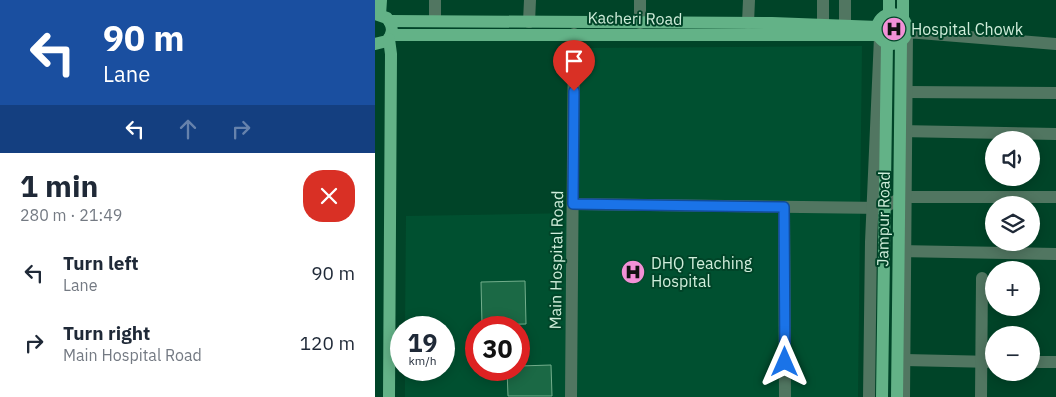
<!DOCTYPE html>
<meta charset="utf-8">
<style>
:root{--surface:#fff;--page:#f2f2f3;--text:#1f2937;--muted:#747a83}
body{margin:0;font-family:"IBM Plex Sans",sans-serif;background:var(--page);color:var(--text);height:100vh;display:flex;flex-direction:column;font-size:19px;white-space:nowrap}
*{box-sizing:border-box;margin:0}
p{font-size:16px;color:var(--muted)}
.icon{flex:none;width:28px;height:28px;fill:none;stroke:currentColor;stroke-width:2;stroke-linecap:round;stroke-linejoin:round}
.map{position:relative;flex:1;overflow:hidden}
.side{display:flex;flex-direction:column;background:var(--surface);width:375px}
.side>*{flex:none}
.top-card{background:#1a4fa0;color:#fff;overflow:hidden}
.controls{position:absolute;left:610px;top:131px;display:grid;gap:10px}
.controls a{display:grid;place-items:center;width:55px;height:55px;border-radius:50%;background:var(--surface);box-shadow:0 2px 12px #0003;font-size:25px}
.speed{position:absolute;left:15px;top:316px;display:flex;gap:10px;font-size:25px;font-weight:700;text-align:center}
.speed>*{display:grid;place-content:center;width:65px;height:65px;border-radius:50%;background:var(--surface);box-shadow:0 2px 12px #0003;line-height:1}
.speed small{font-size:12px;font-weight:400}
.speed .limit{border:8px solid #d22;background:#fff;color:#111}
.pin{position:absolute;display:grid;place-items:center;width:42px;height:42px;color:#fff;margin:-51px -21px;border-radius:50% 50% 50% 0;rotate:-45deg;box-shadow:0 0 5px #0007}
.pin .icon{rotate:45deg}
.me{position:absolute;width:55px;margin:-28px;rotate:0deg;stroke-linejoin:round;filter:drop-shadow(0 0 4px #0008)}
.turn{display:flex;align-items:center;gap:18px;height:105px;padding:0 20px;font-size:22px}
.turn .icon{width:65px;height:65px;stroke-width:2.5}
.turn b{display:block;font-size:35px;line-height:42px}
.lanes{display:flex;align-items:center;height:48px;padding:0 20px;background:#0003;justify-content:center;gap:25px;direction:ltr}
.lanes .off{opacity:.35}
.round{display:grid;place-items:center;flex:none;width:52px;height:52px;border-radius:20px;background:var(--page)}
.head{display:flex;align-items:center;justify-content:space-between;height:85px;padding:0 20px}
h1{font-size:30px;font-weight:800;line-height:38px}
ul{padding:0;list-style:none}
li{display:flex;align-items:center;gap:15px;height:70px;padding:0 20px}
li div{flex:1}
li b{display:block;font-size:19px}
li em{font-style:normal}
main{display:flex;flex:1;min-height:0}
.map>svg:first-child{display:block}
.built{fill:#005030;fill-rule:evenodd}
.building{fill:#1b6945;stroke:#73ae8c}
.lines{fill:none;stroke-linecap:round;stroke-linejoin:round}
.minor{stroke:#517661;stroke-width:12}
.major{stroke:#63b287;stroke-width:12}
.route-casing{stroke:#114b97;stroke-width:12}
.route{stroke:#1a73e8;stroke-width:9}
.labels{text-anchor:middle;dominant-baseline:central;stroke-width:4;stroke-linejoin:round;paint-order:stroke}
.street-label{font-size:16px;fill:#d0eedb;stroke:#004428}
.poi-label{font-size:16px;fill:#d0eedb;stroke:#004428;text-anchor:start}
</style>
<main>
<section class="side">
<div class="top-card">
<div class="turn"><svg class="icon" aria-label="left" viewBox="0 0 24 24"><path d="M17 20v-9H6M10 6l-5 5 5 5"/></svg><div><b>90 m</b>Lane</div></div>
<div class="lanes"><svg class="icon" aria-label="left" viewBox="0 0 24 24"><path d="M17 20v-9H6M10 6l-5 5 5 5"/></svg><svg class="icon off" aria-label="ahead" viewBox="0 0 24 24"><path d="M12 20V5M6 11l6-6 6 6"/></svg><svg class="icon off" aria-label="right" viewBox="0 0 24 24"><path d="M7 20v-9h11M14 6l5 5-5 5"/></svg></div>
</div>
<div class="head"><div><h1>1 min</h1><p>280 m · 21:49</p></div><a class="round" style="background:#d93025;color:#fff"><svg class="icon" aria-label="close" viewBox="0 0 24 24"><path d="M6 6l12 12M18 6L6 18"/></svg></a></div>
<ul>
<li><svg class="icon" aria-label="left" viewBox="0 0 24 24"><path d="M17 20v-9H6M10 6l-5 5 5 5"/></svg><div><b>Turn left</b><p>Lane</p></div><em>90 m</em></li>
<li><svg class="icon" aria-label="right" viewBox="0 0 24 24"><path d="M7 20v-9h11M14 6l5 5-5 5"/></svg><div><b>Turn right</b><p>Main Hospital Road</p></div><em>120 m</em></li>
</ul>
</section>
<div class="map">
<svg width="681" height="397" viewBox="0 0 681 397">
<rect width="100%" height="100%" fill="#004428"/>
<path class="built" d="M487,46l-4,351h-453v-27h39v-42l-39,-1 1,-111 167,-3 6,-165zM101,328h43v42h-43z"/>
<g class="building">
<path d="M150,281l1,43 -44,1 -1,-43z"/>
<path d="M176,365l1,31h-44l-1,-26h12v-4z"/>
</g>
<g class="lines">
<g class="minor">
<path d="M60,0v21"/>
<path d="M448,0v26"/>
<path d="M154,22l1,-22"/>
<path d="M265,23v-23"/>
<path d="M373,23l1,-23"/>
<path d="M470,26v-26"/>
<path d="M532,92l149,1"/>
<path d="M525,131l156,3"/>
<path d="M198,204l310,4 16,-9 7,-2h150"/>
<path d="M409,207l1,190"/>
<path d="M524,251l157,3"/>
<path d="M530,360l89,2"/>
<path d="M656,362h25"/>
<path d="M196,397l3,-363"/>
<path d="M494,397l2,-155 9,-205"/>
<path d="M529,397l3,-365 149,12"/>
<path d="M606,397l1,-119"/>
</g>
<g class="major">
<path d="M0,14l12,4c6,8 7,15 0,23l-12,3"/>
<circle cx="517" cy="29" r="15"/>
<path d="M5,15l1,-15"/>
<path d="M514,15v-15"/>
<path d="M528,19v-19"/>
<path d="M14,21l383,2 106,4"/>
<path d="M16,35h488"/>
<path d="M14,39l2,15 -2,343"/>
<path d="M507,397l5,-354"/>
<path d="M522,397l4,-356"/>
</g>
</g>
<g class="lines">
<g class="route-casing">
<path id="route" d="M199,91l-1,113 211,3 1,155"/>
</g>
<use href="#route" class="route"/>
</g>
<defs>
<g id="hospital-disc" transform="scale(1.25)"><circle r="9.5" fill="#f291d7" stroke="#004428"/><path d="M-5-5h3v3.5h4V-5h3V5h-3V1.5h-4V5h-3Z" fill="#111"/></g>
</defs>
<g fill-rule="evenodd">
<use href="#hospital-disc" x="519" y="29"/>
<use href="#hospital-disc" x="258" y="272"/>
</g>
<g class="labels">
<g class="street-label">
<text transform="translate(260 18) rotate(1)">Kacheri Road</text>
<text transform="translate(508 219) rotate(-89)">Jampur Road</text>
<text transform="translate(181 260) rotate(-89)">Main Hospital Road</text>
</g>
<g class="poi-label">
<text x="536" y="29">Hospital Chowk</text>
<text x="276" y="263">DHQ Teaching<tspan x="276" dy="18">Hospital</tspan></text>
</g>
</g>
</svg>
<div class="controls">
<a><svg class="icon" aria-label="sound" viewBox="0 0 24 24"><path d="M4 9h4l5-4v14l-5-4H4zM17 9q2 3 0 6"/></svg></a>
<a><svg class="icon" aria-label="layers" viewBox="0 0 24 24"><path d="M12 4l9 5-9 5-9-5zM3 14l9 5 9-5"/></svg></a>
<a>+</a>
<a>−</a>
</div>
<div class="speed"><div>19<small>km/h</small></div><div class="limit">30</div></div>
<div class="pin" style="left:199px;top:91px;background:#d93025"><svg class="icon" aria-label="arrive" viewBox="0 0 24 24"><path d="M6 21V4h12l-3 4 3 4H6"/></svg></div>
<svg class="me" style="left:410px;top:362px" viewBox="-20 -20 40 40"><path d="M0-17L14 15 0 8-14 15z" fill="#1a73e8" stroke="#fff" stroke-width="4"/></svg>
</div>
</main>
